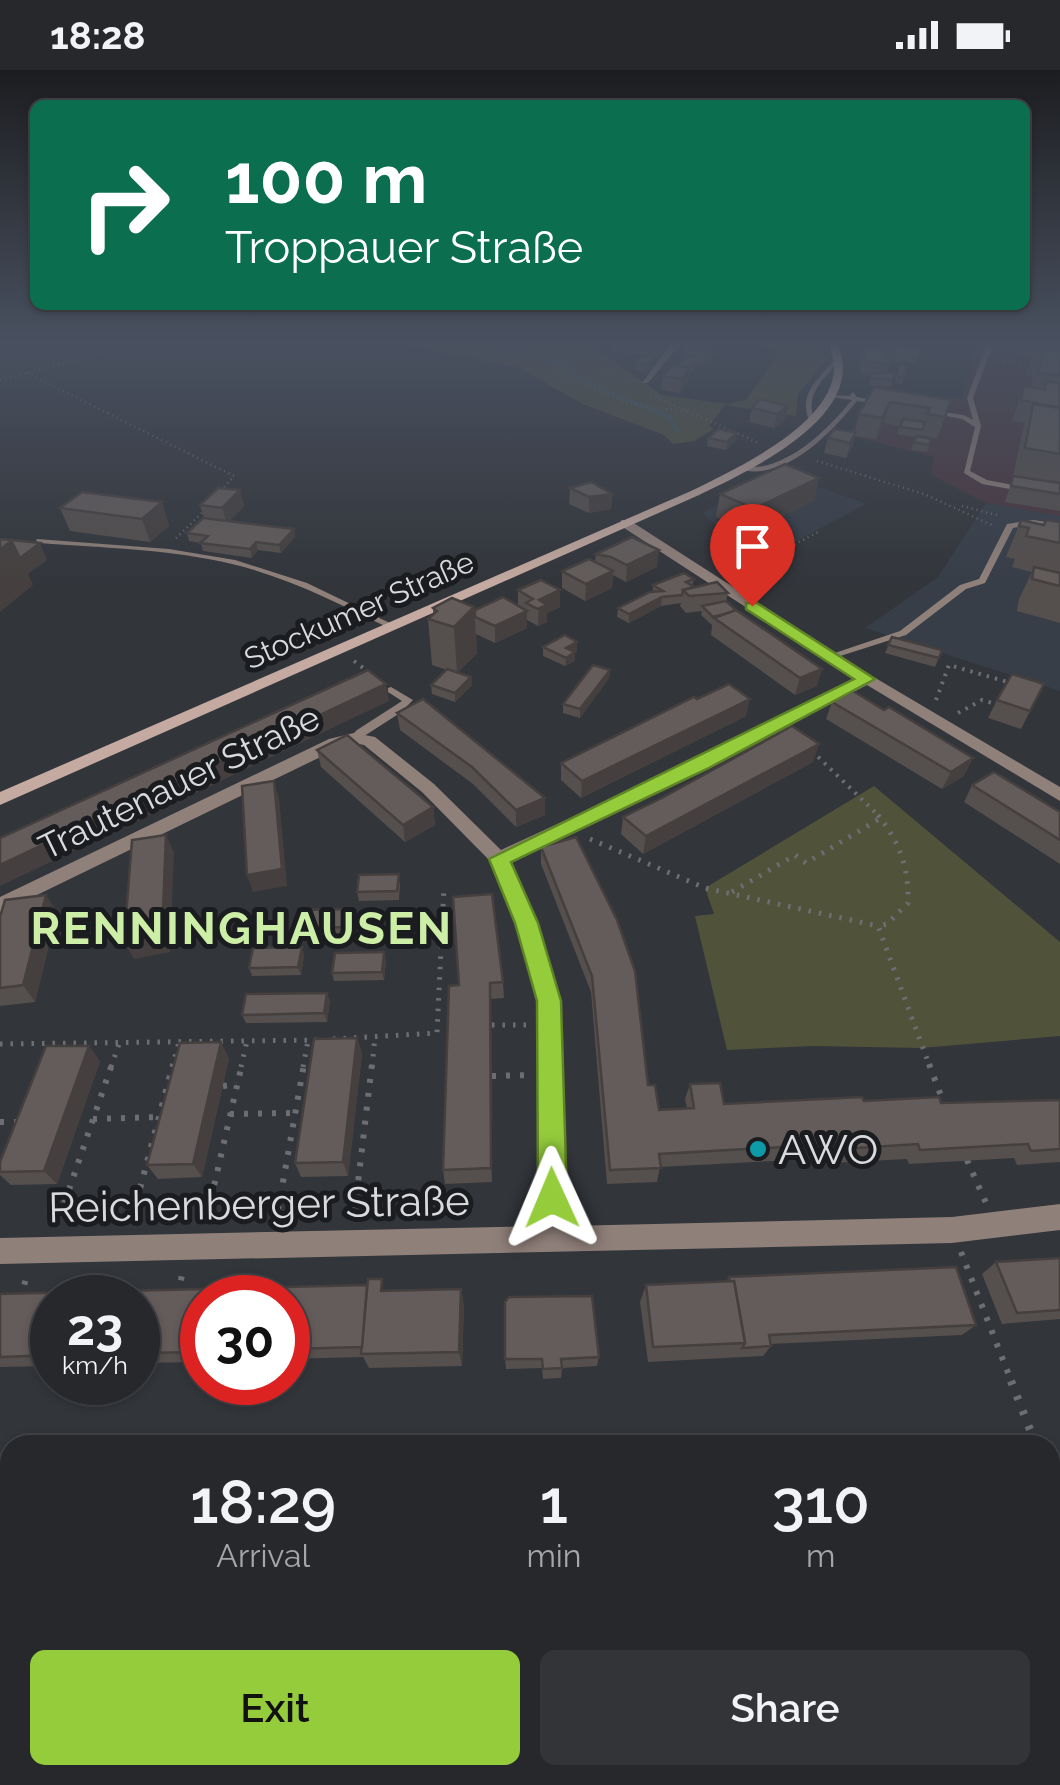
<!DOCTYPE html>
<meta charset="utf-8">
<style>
:root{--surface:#26282c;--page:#323438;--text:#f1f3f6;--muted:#a4a6a9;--line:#424448;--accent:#94cc3c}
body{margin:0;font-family:Raleway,sans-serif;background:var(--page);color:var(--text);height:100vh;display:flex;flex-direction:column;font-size:38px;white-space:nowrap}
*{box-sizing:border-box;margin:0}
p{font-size:32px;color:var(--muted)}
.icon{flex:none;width:55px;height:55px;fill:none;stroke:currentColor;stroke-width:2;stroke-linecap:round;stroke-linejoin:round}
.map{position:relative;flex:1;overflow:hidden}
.sheet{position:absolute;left:0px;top:1365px;width:1060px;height:350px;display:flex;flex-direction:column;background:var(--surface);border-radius:30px 30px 0 0;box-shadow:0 2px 8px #0004,0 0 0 2px var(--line)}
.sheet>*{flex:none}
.banner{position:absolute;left:30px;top:30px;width:1000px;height:210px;border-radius:15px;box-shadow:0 2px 8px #0004,0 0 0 2px var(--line);background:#0b6e4f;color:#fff;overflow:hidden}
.speed{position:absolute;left:30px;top:1205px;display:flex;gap:20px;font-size:50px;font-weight:700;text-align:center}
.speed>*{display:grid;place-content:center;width:130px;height:130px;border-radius:50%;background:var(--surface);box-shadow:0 2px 8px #0004,0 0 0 2px var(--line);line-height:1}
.speed small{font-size:25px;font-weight:400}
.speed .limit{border:15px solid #d22;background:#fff;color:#111}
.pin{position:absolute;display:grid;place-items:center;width:85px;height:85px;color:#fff;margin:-102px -42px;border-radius:50% 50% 50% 0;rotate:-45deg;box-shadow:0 0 10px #0007}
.pin .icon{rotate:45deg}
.me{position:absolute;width:110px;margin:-55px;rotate:359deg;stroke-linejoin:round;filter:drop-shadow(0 0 8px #0008)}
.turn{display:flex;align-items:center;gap:35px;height:210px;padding:0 30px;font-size:45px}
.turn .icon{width:130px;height:130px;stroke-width:2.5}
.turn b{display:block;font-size:70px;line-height:85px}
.eta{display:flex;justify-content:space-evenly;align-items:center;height:170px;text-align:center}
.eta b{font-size:60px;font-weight:600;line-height:70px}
.cta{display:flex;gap:20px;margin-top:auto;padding:20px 30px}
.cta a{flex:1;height:115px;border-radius:15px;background:var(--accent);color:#111;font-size:40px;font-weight:600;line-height:115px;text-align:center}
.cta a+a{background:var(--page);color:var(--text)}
.status{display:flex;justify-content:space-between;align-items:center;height:70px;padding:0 50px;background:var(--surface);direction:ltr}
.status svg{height:28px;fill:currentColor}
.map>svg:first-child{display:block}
.industrial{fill:#49363f}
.built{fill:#373e48}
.green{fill:#50533a}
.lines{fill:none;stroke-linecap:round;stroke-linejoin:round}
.stream{stroke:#425b5d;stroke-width:4}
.path-far4{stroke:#6c6e73;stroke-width:2.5;stroke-dasharray:1 4;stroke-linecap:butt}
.path-far3{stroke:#6c6e73;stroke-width:4;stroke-dasharray:2.5 6;stroke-linecap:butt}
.path-far2{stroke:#6c6e73;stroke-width:5;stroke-dasharray:2.5 8;stroke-linecap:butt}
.path-far1{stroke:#6c6e73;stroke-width:6;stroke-dasharray:4 10;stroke-linecap:butt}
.path{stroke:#6c6e73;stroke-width:8;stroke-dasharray:4 12;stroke-linecap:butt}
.service{fill:#90807a;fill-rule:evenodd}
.minor{fill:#90807a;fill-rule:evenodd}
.secondary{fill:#c4aaa0;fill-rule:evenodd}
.wall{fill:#554f4d}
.shaded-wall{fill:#45403f}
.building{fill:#635c5a;stroke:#45403f;stroke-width:2.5}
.route{fill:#94cc3c;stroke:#608527;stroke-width:2.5}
.culture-dot{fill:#0f9aa8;stroke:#1b1c1f;stroke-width:4}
.labels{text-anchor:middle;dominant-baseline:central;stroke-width:10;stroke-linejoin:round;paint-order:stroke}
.far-street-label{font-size:30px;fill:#d8dadd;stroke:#1b1c1f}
.street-label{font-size:35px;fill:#d8dadd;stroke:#1b1c1f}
.near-poi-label{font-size:42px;fill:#d8dadd;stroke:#1b1c1f;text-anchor:start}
.near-street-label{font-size:42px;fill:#d8dadd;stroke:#1b1c1f}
.district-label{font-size:45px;font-weight:bold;letter-spacing:2.5px;fill:#cdeea7;stroke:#1b1c1f}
</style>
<div class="status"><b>18:28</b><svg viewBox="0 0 49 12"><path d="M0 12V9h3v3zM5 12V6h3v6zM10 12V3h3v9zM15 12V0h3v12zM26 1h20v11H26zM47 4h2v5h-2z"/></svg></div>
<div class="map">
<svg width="1060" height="1715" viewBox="0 0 1060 1715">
<rect width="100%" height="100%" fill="#32353a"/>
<path class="industrial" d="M976,274h84v172l-74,-13 -55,-28 3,-18 -86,-22 17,-30 97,-8z"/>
<g class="built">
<path d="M778,402l88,32 -112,60 -51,-51z"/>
<path d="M986,433l74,13v175l-195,-63 73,-51z"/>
</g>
<g class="green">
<path d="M402,274h187l73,51 65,9 19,-4 34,-49 -26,-7h67l5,16 -28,34 -2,22 -71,-11 -16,21 5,3 -20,12 -21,3 -9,-9 -81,-31 -66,-37z"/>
<path d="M874,716l186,156v94l-139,12 -108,-2 -86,4 -32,-134 19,-2 -9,-26z"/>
</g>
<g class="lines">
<path class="stream" d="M499,274l62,19 30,22 78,32 8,14"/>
<g class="path-far4">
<path d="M457,274l74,17 98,43 58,8"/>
<path d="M524,274l106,35"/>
<path d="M999,293l34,1"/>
<path d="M27,303l207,103 -13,15"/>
<path d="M0,310l134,-36"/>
<path d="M651,325l108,48"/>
<path d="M817,391l107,33 70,32"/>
<path d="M962,436l38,10"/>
<path d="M176,468l28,-27"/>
<path d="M737,505l81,-43"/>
</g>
<g class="path-far3">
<path d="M354,591l17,13"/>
<path d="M936,630l13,-35 62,18"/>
<path d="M958,643l24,-13 14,4"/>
<path d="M812,681l68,66"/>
</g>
<g class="path-far2">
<path d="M878,745c22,28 31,53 30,88l-21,21 -9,2 52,141"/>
<path d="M590,769l115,49 173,38"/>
<path d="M732,822l63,-37 11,8 73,-44"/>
<path d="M492,955h37"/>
<path d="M333,969l104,-6 7,-147"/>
<path d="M0,974l317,-4"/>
<path d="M111,997l8,-23"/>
<path d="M172,997l7,-25"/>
<path d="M241,997l6,-26"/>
<path d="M303,997l5,-26"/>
<path d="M372,997l3,-30"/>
</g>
<g class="path-far1">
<path d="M929,994l17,45"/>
<path d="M492,1006l37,-1"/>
<path d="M223,1016l14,-2"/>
<path d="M230,1044l65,-1"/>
<path d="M93,1049l66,-2"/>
<path d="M0,1052h17"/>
<path d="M967,1090l19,43"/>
<path d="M355,1138l17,-144"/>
<path d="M278,1140l26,-146"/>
<path d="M208,1142l34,-148"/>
<path d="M133,1145l40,-151"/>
<path d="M60,1146l52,-152"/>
<path d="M961,1182l51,131"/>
<path d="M178,1224l4,-19"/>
<path d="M20,1228l6,-19"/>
<path d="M99,1228l6,-21"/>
<path d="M257,1228l3,-24"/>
</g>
<g class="path">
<path d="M1011,1311l25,64"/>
<path d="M1050,1412l3,9"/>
</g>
<g class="service">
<path d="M987,274h6l-20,54 8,28 -11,45 17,9 73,14v4l-78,-14 -18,-11 11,-46 -13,-8 -36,-7 3,-2 35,5 9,5 -6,-22z"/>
<path d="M837,286l5,1c-16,22 -39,35 -27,64l-5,1c-14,-30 11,-44 27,-66z"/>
<path d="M853,322l4,5 26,5 -3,2 -23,-3c-27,33 -73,82 -120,68 9,-3 21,-1 31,-4 34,-10 61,-38 84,-65l-21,-3v-2l20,1 -1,-2z"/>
<path d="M1033,450l27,4v4l-27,-4 -20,4 -28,55 -19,6 -60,46 -72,23 -3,1 -5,-3 74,-25 60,-46 19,-6 28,-55z"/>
<path d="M37,469l132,10 66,11 72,23 89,43 -7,2c-51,-25 -102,-51 -157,-64 -63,-15 -128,-16 -192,-21l-4,-2z"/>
<path d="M391,617l22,13 -13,13 -42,27h-8l-1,-2 8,-8 45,-29 -14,-9v-4z"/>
</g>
<g class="minor">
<path d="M671,274h9l-32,39h-6z"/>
<path d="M621,450h8l243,156 188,111v14l-193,-116 -161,84 -196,93 27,61 23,78 6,225 386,-9 108,-13v26l-108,13 -952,21v-26l540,-12 -2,-225 -21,-78 -26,-61 -69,-70 -58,-47 -10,-2 -13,4 -341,166v-16l329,-158 25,-6 21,4 59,47 67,66 193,-89 162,-82 -235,-153z"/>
<path d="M1050,1586l10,4v62l-10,-5z"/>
</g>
<g class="secondary">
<path d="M830,274h8c2,8 5,17 5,24 0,60 -99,105 -144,127l-699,310v-13l691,-301c44,-22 142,-66 143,-123 0,-8 -3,-16 -4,-24z"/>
<path d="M1060,1487v32l-10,1v-32z"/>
<path d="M10,1529v34l-10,1v-34z"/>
</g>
</g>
<g class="wall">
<path d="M612,274h51l-1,8 -4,5 -47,-6z"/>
<path d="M865,274h28l-1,2 29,4 -5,13 -25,-3 -4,13 6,7 -2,7 -22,-2 2,-9 -10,-2 -1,-14z"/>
<path d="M1024,274h25l-2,5 13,1v161l-55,-9 8,-25 9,-45 3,-9 -13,-2 12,-35 7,1 2,-11 -7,-1 6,-18 -11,-1z"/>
<path d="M686,276l28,2 -1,7 -9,10 -7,-2 -8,12 -1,7 -8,11 -19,-3 2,-14 21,-17z"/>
<path d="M654,287l-1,7 -7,8 -11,-2v-7z"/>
<path d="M899,294l5,13 -2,7 -7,-1z"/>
<path d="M874,317l77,13 -14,39 -16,-4 -1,2 11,2 -4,13 -16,-2 5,-13 -19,-3 3,-8 -16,-3 -8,16 -21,-3 -3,11 -6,11 -22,-5 4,-15 27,-6 4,-18z"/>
<path d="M760,329l28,7 -3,15 -11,7 -25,-6 3,-14z"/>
<path d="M708,368l28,2 -10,10 -19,-4z"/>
<path d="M570,418l42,6 -1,15 -22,4 -20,-9z"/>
<path d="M720,424l94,6 -31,16 -5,22 -7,3 -55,-24z"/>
<path d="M162,432l7,24 -19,16 -80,-11 -10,-23z"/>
<path d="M200,435l44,1 -15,15 65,8 1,8 -14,16 -23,-3 -6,8 -49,-7 -2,-8 -12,-2 -2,-8 17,-15z"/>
<path d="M1021,450l22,5 17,-3v101l-43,-12 2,-12 13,-27 -20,-5 3,-8 -9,-2z"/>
<path d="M596,484l61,13 -31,15 -13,-7 -1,13 -27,13 -23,-13v-17l33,-9z"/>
<path d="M694,509l-2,7 36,7 -2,8 91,85 -22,9 -84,-60 1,-10 -11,-10 1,-4 -16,2 -6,-7 1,-3 -20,3 -32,17 -12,-6 1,-9 35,-16v-7z"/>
<path d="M518,520l42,17 -13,6v9l-9,4 -11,-6v8l-32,15 -19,-9 1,19 -19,19 13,5 1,8 -17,17 -23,-8 -1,-9 16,-15 -15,-5 -4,-46 5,-5v-6l42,2 43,-4z"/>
<path d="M892,567l50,13 -7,17 -50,-14z"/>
<path d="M543,577l34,3 -3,2 1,9 -10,5 -22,-10z"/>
<path d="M610,600l-1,8 -29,40 -17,-5v-9z"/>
<path d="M1044,614l-23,45 -33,-11 9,-18z"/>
<path d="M697,629l49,17 -165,82 -20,-18v-17z"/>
<path d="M832,632l132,74 -22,13 -116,-70z"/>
<path d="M397,643l148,85v17l-29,12 -43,-43 -73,-54z"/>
<path d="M317,680l116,57 2,18 -30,17 -84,-75z"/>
<path d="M813,692l-170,92 -22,-20 2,-17z"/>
<path d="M972,715l88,27v52l-96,-62z"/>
<path d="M541,777l118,263 28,-2 -2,-9 5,-15 34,20 140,-3 77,2 119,-3v62l-43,3 -3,-7 -105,6 -2,-5 -76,4 -2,-5 -37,2 -132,7 -3,15 -50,2 -16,-192 -50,-128z"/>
<path d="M400,813l-1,17 -40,1 -2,-9z"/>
<path d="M351,839l2,9 -2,18 -41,1 -3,-9z"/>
<path d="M57,842l-22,90 -35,4v-89z"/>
<path d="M304,885l-3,20 -49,1 -3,-8z"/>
<path d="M386,891l-2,19 -50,1 -2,-8z"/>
<path d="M503,912l1,16 -13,1 1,183 -47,2 -2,-14 6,-184z"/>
<path d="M330,931l-3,21 -81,1 -4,-8z"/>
<path d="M357,968l5,16 -14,122 -47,1 -6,-14z"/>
<path d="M229,988l-27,119 -44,2 -11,-14z"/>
<path d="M100,991l-43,123 -46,1 -11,-10v-13z"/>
<path d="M1060,1188v61l-58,5 -20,-50 14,-12z"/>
<path d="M729,1207l247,48 -14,10 -191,9v2l-8,10 -115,6 -8,-60 6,-17 80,-3z"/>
<path d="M461,1219l3,17 -2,60 -93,2 -6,-11 -75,2v-61h-86v64l-64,1v-65h-86v68l-52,1v-73z"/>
<path d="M599,1287l-2,9 -35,2 -1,10 -18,1 -1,-11 -36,1 -1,-10z"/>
</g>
<g class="shaded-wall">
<path d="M659,274h4l-1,8 -4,5z"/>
<path d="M712,274h5l-3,4 -1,7 -9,10 1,-14z"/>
<path d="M654,287l-1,7 -7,8v-7z"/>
<path d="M690,298l-2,14 -8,11 2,-14z"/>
<path d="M890,332l-6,21 -8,16 6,-21z"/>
<path d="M788,336l-3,15 -11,7 3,-14z"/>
<path d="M856,362l-4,15 -6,11 4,-15z"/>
<path d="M737,363l-1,7 -10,10 1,-8z"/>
<path d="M819,408l-5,22 -31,16 -5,22 -7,3 5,-23 -14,-13z"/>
<path d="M240,420l4,16 -17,18 -5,-16z"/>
<path d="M612,424l-1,15 -22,4v-16z"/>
<path d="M162,432l7,24 -19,16 -8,-23z"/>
<path d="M294,459l1,8 -14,16 -2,-8z"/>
<path d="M12,470l28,3 7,17 -19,14 5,11 -33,27v-67z"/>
<path d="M256,472l2,8 -6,8 -2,-9z"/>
<path d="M659,480l-2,17 -31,15 1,-17z"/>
<path d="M613,501l-1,17 -27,13 1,-17z"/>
<path d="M560,520v17l-13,6v9l-9,4 1,-26z"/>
<path d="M662,527l-1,9 -32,17v-9z"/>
<path d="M474,537l3,46 -20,20 -3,-46z"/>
<path d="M527,541v17l-32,15v-17z"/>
<path d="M577,572v8l-11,6v-8z"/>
<path d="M575,582v9l-10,5 1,-8z"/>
<path d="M822,599l-5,17 -22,9 5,-17z"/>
<path d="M610,600l-1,8 -29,40v-9z"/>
<path d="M471,607l1,8 -17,17v-9z"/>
<path d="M386,614l3,17 -389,185v-21z"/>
<path d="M750,629l-4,17 -165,82 1,-17z"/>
<path d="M819,674l-6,18 -170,92 3,-18z"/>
<path d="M973,688l-9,18 -22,13 9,-17z"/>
<path d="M274,711l5,17 8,88 -34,6 -6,-17z"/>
<path d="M545,728v17l-29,12v-17z"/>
<path d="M433,737l2,18 -30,17 -2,-17z"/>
<path d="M166,765l8,17 -4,100 -36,7 -10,-17z"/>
<path d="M46,825l11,17 -22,90 -12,-17z"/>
<path d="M351,839l2,9 -2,18 -2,-9z"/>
<path d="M302,877l2,8 -3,20 -3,-8z"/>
<path d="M384,882l2,9 -2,19 -2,-8z"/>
<path d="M490,913l1,16 1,183 -1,-14z"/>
<path d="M327,923l3,8 -3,21 -3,-9z"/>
<path d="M357,968l5,16 -14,122 -5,-14z"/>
<path d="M221,972l8,16 -27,119 -9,-13z"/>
<path d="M89,976l11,15 -43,123 -13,-13z"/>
<path d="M461,1219l3,17 -2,60 -3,-14z"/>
</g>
<g class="building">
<path d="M687,274h25l-7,7 -19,-5z"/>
<path d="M893,275l16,2 12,3 -3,7 -28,-4z"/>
<path d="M863,276l27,3v7h-5l6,2 -1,6 -26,-3z"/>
<path d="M1036,277l24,3v2l-16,-2 -3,6 -7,-1z"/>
<path d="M1044,280l16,2v24l-22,-3z"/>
<path d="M642,286l12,1 -8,8 -11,-2z"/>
<path d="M689,286l9,1 -8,11 -13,-2z"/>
<path d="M899,294l7,1 -2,12 -7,-1z"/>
<path d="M673,295l17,3 -8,11 -19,-3z"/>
<path d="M871,303h23l-1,7 -22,-2z"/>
<path d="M1046,311l14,2v25l-39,-8 3,-14 21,3z"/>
<path d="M874,317l77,13 -6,17 -18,-3 3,-6 -40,-6 -8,16 -23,-4z"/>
<path d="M760,329l28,7 -11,8 -25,-6z"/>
<path d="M1033,334l27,4v46l-35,-6z"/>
<path d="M903,349l22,3 -3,8 -22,-3z"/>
<path d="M718,359l19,4 -10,9 -19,-4z"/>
<path d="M834,359l22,3 -6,11 -22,-5z"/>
<path d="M916,366l15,3 -2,6 -15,-3z"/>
<path d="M785,394l34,14 -57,27 22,9 -8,4 -56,-24z"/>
<path d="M1013,406l47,7v11l-49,-8z"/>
<path d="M591,412l21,12 -23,3 -19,-9z"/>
<path d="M218,418l22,2 -18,18 -22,-3z"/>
<path d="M82,422l80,10 -20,17 -82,-11z"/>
<path d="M203,448l91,11 -15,16 -23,-3 -6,7 -50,-6 8,-7 -21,-3z"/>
<path d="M1021,450l23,5 2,-5 14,2v21l-34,-7 3,-8 -10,-2z"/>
<path d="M632,467l27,13 -32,15 -16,-8 -15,-3z"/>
<path d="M0,469l12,1 -12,10z"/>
<path d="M11,470h1l28,3 -20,15z"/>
<path d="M589,489l24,12 -27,13 -24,-13z"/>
<path d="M1034,497l26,6v13l-28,-7z"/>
<path d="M684,503l10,6 -8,3 8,5 -11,3 -1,5 -20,2 -33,17 -11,-6 32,-16 13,-1 -10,-6z"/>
<path d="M541,510l19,10 -21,10 8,5 -9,4 -12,-6 7,-4 -15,-9z"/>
<path d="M717,512l11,11 -39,3 -6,-6z"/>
<path d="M503,527l24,14 -32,15 -20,-9v-7z"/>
<path d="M452,528l22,9 -20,20 -26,-8 9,-8 -4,-3z"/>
<path d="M726,531l11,10 -24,6 -11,-11z"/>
<path d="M736,540l86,59 -22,9 -86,-60z"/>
<path d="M565,565l12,7 -11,6 9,4 -9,6 -23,-11z"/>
<path d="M892,567l50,13 -3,8 -51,-13z"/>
<path d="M593,595l17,5 -30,39 -17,-5z"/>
<path d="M447,599l24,8 -16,16 -24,-8z"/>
<path d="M368,600l18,14 -386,181v-27z"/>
<path d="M1012,604l32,10 -14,27 -33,-11z"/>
<path d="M729,614l21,15 -168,82 -21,-18 133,-66 3,2z"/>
<path d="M853,621l31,19 5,-3 84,51 -22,14 -119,-70z"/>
<path d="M423,629l122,99 -29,12 -44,-43 -75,-54z"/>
<path d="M792,656l27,18 -173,92 -23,-19 39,-19z"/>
<path d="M347,665l86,72 -30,18 -86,-75z"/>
<path d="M994,702l66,40v28l-88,-55z"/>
<path d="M274,711l8,88 -35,6 -5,-89z"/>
<path d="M166,765l-4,100 -38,7 8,-102z"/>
<path d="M576,767l41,83 18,51 13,114h7l4,25 35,-2 -4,-24 30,-1 4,21 138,-7 2,4 75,-4 2,6 119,-3v49l-29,2 -3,-7 -108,6 -2,-6 -78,5 -2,-5 -38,2 -141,8 2,14 -51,2 -18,-194 -51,-129z"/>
<path d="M399,804l-2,17 -40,1 2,-17z"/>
<path d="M492,824l11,88 -13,1 1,185 -48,2 6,-184 10,-1 -6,-88z"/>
<path d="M46,825l-23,90 -23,3v-71l5,-17z"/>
<path d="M351,839l-2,18 -42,1 3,-18z"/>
<path d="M302,877l-4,20 -49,1 4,-20z"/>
<path d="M384,882l-2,20 -50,1 3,-20z"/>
<path d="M327,923l-3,20 -82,2 4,-21z"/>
<path d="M357,968l-14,124 -48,1 19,-124z"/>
<path d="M221,972l-28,122 -46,1 33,-122z"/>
<path d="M46,976h43l-45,125 -44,1v-10z"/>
<path d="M1060,1188v52l-43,3 -21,-51z"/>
<path d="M956,1197l20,58 -207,10 2,11 -29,2 3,-5 -11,-62 -4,1 -1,-5z"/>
<path d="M368,1209h14l-1,12 80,-2 -2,63 -98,2z"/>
<path d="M734,1211l11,62 -92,4 -7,-62z"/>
<path d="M367,1215l-5,62 -74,2v-51h-86v54l-64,1v-55h-86v57l-52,2v-63z"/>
<path d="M592,1226l7,61 -38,2 1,9 -19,1 -1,-10h-37v-57l4,-5z"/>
</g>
<linearGradient id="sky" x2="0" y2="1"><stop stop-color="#1c1d20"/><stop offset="0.53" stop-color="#495160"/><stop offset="1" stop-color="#495160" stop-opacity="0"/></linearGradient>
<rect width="1060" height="514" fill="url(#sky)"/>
<path class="route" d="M746,533h11l118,76 -168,90 -196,93 27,61 23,78 6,197 -4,10 -11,4 -10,-4 -4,-10 -1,-197 -22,-78 -26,-64 365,-180 -108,-70z"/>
<circle class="culture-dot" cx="758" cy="1079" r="10"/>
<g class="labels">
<g class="far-street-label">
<text transform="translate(359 540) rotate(-24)">Stockumer Straße</text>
</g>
<g class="street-label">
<text transform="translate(179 712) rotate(-26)">Trautenauer Straße</text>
</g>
<g class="near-poi-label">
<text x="778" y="1079">AWO</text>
</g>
<g class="near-street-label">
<text transform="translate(259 1134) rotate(-1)">Reichenberger Straße</text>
</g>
<g class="district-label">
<text x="242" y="858">RENNINGHAUSEN</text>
</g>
</g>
</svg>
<div class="speed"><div>23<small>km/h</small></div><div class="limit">30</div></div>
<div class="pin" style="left:752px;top:536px;background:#d93025"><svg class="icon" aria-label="arrive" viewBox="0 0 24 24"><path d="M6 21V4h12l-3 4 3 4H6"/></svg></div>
<svg class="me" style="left:552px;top:1128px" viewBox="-20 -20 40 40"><path d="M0-17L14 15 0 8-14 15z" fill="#94cc3c" stroke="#fff" stroke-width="4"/></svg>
<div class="banner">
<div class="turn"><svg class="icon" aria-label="right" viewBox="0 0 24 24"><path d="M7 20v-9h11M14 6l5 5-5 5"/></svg><div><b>100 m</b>Troppauer Straße</div></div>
</div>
<section class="sheet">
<div class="eta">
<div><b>18:29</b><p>Arrival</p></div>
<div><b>1</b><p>min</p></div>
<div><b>310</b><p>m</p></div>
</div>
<div class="cta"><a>Exit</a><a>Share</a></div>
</section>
</div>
